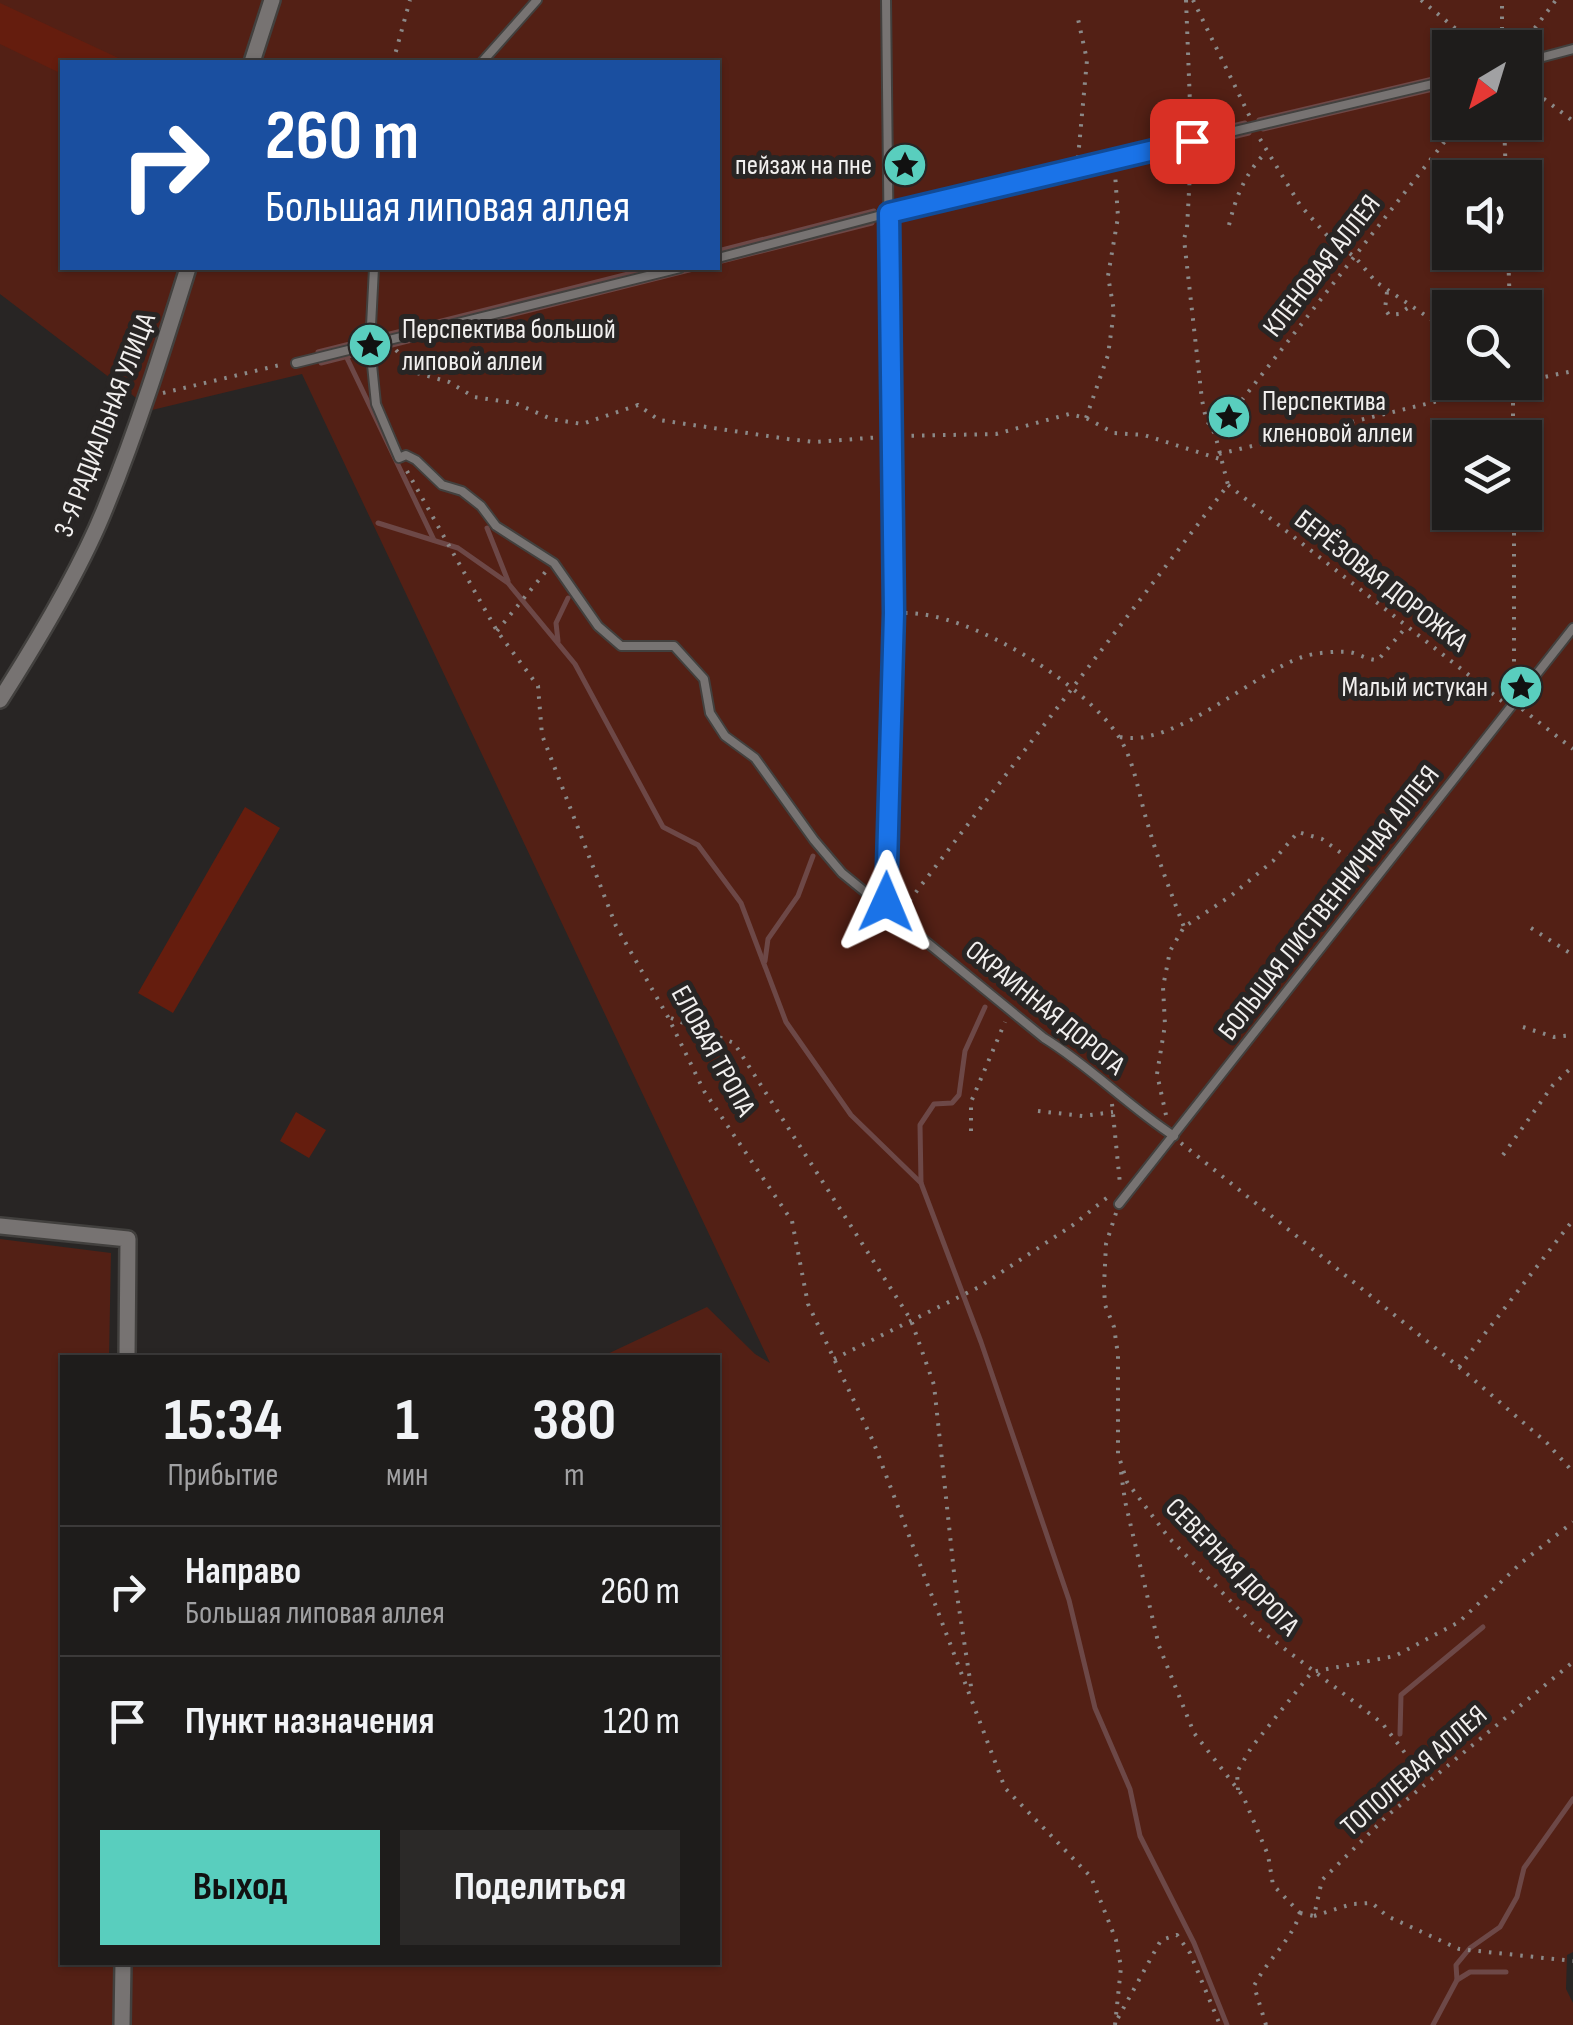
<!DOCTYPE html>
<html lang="ru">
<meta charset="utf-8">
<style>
:root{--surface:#1e1c1b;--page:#2b2928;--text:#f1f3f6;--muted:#a1a1a3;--line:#3c3a3a;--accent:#59cebe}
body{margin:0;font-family:"Sofia Sans Condensed",sans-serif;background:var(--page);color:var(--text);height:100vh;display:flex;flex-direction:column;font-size:38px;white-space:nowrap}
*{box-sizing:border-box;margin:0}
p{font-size:32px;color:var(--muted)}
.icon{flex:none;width:55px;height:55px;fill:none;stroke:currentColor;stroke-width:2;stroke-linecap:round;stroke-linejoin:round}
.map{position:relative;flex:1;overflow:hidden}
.sheet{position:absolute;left:60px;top:1355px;width:660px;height:610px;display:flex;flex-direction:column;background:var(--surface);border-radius:0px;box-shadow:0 2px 8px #0004,0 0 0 2px var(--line)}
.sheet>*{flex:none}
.top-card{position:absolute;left:60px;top:60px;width:660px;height:210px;border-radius:0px;box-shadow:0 2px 8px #0004,0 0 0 2px var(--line);background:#1a4fa0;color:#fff;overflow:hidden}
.needle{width:65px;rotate:218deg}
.controls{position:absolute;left:1432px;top:30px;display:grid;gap:20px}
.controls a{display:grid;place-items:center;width:110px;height:110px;border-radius:0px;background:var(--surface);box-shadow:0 2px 8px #0004,0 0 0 2px var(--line);font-size:50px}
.pin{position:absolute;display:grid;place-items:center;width:85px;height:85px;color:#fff;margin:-42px;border-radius:20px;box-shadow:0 5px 15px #0006}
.me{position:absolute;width:110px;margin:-55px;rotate:1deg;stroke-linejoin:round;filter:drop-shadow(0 0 8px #0008)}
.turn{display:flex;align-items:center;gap:35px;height:210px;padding:0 40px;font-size:45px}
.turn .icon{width:130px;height:130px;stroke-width:2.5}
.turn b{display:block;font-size:70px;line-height:85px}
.eta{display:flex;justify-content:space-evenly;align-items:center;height:170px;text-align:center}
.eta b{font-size:60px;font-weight:700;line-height:70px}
.button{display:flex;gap:20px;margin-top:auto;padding:20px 40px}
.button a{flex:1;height:115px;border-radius:0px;background:var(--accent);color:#111;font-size:40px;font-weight:700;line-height:115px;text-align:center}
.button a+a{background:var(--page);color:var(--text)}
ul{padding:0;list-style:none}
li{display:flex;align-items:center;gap:30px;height:130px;padding:0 40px;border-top:2px solid var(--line)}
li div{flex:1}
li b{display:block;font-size:38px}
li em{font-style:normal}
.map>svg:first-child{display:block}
.green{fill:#532015;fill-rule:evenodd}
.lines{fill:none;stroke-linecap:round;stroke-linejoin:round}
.stream{stroke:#6d4847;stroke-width:5}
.building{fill:#651d0e}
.lane-casing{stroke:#42403e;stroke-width:12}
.street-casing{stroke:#42403e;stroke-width:20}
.path{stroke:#8b8988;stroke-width:4;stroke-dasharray:2.5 8;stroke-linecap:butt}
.lane{stroke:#777372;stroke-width:8}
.street{stroke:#777372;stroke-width:15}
.route-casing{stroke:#114b97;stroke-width:25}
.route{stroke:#1a73e8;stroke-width:18}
.labels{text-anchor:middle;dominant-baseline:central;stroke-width:10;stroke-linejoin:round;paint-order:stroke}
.poi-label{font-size:28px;fill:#f1efee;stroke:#282524;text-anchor:end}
.street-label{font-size:28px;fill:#f1efee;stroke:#282524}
</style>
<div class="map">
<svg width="1573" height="2025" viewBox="0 0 1573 2025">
<rect width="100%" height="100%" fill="#282524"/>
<path class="green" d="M0,0h1573v1952l-6,3 -1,34 7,14v22h-1573v-786l111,14 -2,104 -47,1v604h656v-604l-117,-1 106,-50 48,47 15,9 -468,-989 -150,36 -152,-116zM1450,48h75v74h-75zM62,62h656v206h-656zM1450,178h75v74h-75zM1450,308h75v74h-75zM1450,438h75v74h-75z"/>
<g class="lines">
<g class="stream">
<path d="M1259,120l191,-45"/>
<path d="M1263,129l187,-44"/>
<path d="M905,204l340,-81"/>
<path d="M903,216l346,-83"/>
<path d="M718,251l156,-40"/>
<path d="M718,262l154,-39"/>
<path d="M318,352l334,-84"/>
<path d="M346,356l88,184"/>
<path d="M321,363l376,-95"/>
<path d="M378,523l80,25 50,35 67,81 88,163 35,18 43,58 45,119 65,93 70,68 60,159 88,258 26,108 35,81 10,47 54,107 33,82"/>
<path d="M487,528l21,53"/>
<path d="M558,641l-2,-18 12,-25"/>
<path d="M765,961l3,-22 30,-43 15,-40"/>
<path d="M921,1183l-1,-58 14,-21 18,-1 7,-8 6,-44 20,-44"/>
<path d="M1400,1734l1,-39 82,-68"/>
<path d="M1457,1980l13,-8h36"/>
<path d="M1433,2025l24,-45 -1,-15 14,-17 30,-21 17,-30 7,-29 49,-69"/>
</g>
</g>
<g class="building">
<path d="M0,3l127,59h-65v12l-62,-30z"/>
<path d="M245,807l35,21 -107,185 -35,-20z"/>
<path d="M296,1112l30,18 -17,28 -29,-17z"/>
</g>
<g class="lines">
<g class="lane-casing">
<g id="lane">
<path d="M886,0l7,613 -7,289 5,7"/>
<path d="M1532,60l41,-11"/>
<path d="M482,62l55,-62"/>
<path d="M718,258l171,-45 561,-133"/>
<path d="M374,268l-4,77 6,59 23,54 7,-3 10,5 26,25 20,6 19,15 15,20 58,37 44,63 23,20h53l30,33 6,34 15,23 30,22 59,82 28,33 202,165c47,29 84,68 130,98"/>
<path d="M296,363l384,-95"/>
<path d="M1119,1204l454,-576"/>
</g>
</g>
<g class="street-casing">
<g id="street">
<path d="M252,62l20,-62"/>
<path d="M0,700c37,-58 81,-131 106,-194 32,-78 57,-158 82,-238"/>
<path d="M0,1226l128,13 -1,119"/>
<path d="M122,2025l1,-63"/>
</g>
</g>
<g class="path">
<path d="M1186,0l5,130"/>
<path d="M1193,0l57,117"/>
<path d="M1421,0l58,48"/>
<path d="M1502,40v-40"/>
<path d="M1522,45l34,-45"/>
<path d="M1486,48c13,-10 26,-11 39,0"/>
<path d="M393,62l17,-62"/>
<path d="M1527,86l46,35"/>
<path d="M1504,122l2,56"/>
<path d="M1260,139l40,66 32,36 23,16 21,25 74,50"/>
<path d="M1078,158l9,-98 -9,-41"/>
<path d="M1229,225c7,-29 16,-51 37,-73"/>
<path d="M1508,252l2,56"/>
<path d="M1387,292l-2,17 4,6 10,-1 13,-9"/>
<path d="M396,350l21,23 32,9 25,15 41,6 36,16 31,5 56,-19 21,15 129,19 26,3 68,-5"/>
<path d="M1525,381l48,-10"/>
<path d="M1513,382v56"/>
<path d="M163,393l117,-28"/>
<path d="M1086,418l22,-63 6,-44 -6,-35 10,-59 -3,-44"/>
<path d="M1216,433l244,-311"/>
<path d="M901,436l95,-2 73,-20 17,4 28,15 30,2 76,24"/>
<path d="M1219,454l298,-72"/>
<path d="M407,471l90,160 41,55 4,49 74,191 52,91 36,74 88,130 16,83 65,137 132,347 86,89 25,63 5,27 -6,58"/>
<path d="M1228,485l275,217"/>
<path d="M1514,512v171"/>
<path d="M905,613c65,-1 179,70 214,124 16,25 20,60 29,88 10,35 23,68 36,102"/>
<path d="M497,631l50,-61"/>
<path d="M1522,709l51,40"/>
<path d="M1120,737c54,11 131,-62 182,-80 11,-4 34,-6 46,-5 10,1 19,8 30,8l29,-34"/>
<path d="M903,909l325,-424 -13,-51 -9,-15 -4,-19 -18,-161 3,-11 4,-73"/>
<path d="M1531,928l42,27"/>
<path d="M671,1018l63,25 177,277 23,65 21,197 17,111"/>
<path d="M1523,1027l31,10 19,-2"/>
<path d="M1112,1104l8,80"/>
<path d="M1038,1111l45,5 30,-4"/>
<path d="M1166,1115l-9,-41 8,-49 -2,-38 7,-36 14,-24 48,-32 41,-34 25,-29 24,7 46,34"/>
<path d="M971,1131v-29l34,-80"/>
<path d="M1181,1143l278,224 88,76 26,29"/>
<path d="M1503,1155l50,-70 20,-19"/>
<path d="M1116,1213l-10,31 -2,42 1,19 9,22 4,28v99l9,28 42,56 87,89 126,96 46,60"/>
<path d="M834,1359l145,-72 94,-62 36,-29"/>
<path d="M1459,1367l114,-147"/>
<path d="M1121,1472l4,29 34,145 35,87 49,63 25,59 5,30 27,28"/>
<path d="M1238,1790l-1,-18 14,-24 61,-76 83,-16 64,-34 62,-59 52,-41"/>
<path d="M1300,1913l14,3 8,-36 65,-64 186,-154"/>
<path d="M1314,1916l38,-12 20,-1 15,13 72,33 114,12"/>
<path d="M1118,2018l43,-78 16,-5 13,18 30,72"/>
<path d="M1266,2025l-12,-39c13,-26 38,-46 46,-73"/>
</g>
<use href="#lane" class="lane"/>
<use href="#street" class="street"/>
</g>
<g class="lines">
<g class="route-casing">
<path id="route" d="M886,902l8,-289 -5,-400 303,-72"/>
</g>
<use href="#route" class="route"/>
</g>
<defs>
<g id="sight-disc" transform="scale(2.25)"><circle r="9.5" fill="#59cebe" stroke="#282524"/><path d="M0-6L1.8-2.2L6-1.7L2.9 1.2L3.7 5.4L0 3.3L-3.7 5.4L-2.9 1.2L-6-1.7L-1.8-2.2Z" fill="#111"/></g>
</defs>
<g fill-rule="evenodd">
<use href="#sight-disc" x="905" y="165"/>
<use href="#sight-disc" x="370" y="345"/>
<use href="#sight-disc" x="1229" y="417"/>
<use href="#sight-disc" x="1521" y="687"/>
</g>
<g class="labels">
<g class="poi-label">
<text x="872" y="165">пейзаж на пне</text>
<text x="402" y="329" text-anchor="start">Перспектива большой<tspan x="402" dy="32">липовой аллеи</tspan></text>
<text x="1262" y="401" text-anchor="start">Перспектива<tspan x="1262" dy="32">кленовой аллеи</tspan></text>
<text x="1488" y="687">Малый истукан</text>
</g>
<g class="street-label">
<text transform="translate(1322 266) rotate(-52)">КЛЕНОВАЯ АЛЛЕЯ</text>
<text transform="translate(105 425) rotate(-69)">3-Я РАДИАЛЬНАЯ УЛИЦА</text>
<text transform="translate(1381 581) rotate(38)">БЕРЁЗОВАЯ ДОРОЖКА</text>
<text transform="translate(1329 903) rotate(-52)">БОЛЬШАЯ ЛИСТВЕННИЧНАЯ АЛЛЕЯ</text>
<text transform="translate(1045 1008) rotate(39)">ОКРАИННАЯ ДОРОГА</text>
<text transform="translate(713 1051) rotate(61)">ЕЛОВАЯ ТРОПА</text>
<text transform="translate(1232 1567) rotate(46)">СЕВЕРНАЯ ДОРОГА</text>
<text transform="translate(1414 1771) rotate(-41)">ТОПОЛЕВАЯ АЛЛЕЯ</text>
</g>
</g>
</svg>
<div class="controls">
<a><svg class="needle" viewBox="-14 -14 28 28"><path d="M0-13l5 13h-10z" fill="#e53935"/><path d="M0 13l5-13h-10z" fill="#a1a1a3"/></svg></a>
<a><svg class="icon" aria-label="sound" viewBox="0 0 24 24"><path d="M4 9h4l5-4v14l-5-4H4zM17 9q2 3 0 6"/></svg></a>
<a><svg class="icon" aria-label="search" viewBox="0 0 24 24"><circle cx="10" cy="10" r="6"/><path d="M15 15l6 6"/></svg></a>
<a><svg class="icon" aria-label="layers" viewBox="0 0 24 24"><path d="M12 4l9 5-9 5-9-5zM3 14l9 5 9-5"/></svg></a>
</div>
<div class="pin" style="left:1192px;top:141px;background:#d93025"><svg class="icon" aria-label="arrive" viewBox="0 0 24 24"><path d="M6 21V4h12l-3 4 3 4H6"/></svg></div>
<svg class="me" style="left:886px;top:902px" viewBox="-20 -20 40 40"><path d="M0-17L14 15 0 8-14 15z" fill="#1a73e8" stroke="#fff" stroke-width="4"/></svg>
<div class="top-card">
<div class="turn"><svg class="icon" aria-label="right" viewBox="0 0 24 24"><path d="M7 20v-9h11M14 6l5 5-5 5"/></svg><div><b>260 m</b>Большая липовая аллея</div></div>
</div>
<section class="sheet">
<div class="eta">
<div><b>15:34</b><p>Прибытие</p></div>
<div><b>1</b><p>мин</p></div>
<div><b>380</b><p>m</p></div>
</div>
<ul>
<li><svg class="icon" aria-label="right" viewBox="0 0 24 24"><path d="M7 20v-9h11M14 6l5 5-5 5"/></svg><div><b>Направо</b><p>Большая липовая аллея</p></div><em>260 m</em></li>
<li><svg class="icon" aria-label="arrive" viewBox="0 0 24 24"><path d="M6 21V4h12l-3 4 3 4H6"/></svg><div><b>Пункт назначения</b></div><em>120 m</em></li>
</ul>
<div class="button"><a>Выход</a><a>Поделиться</a></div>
</section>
</div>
